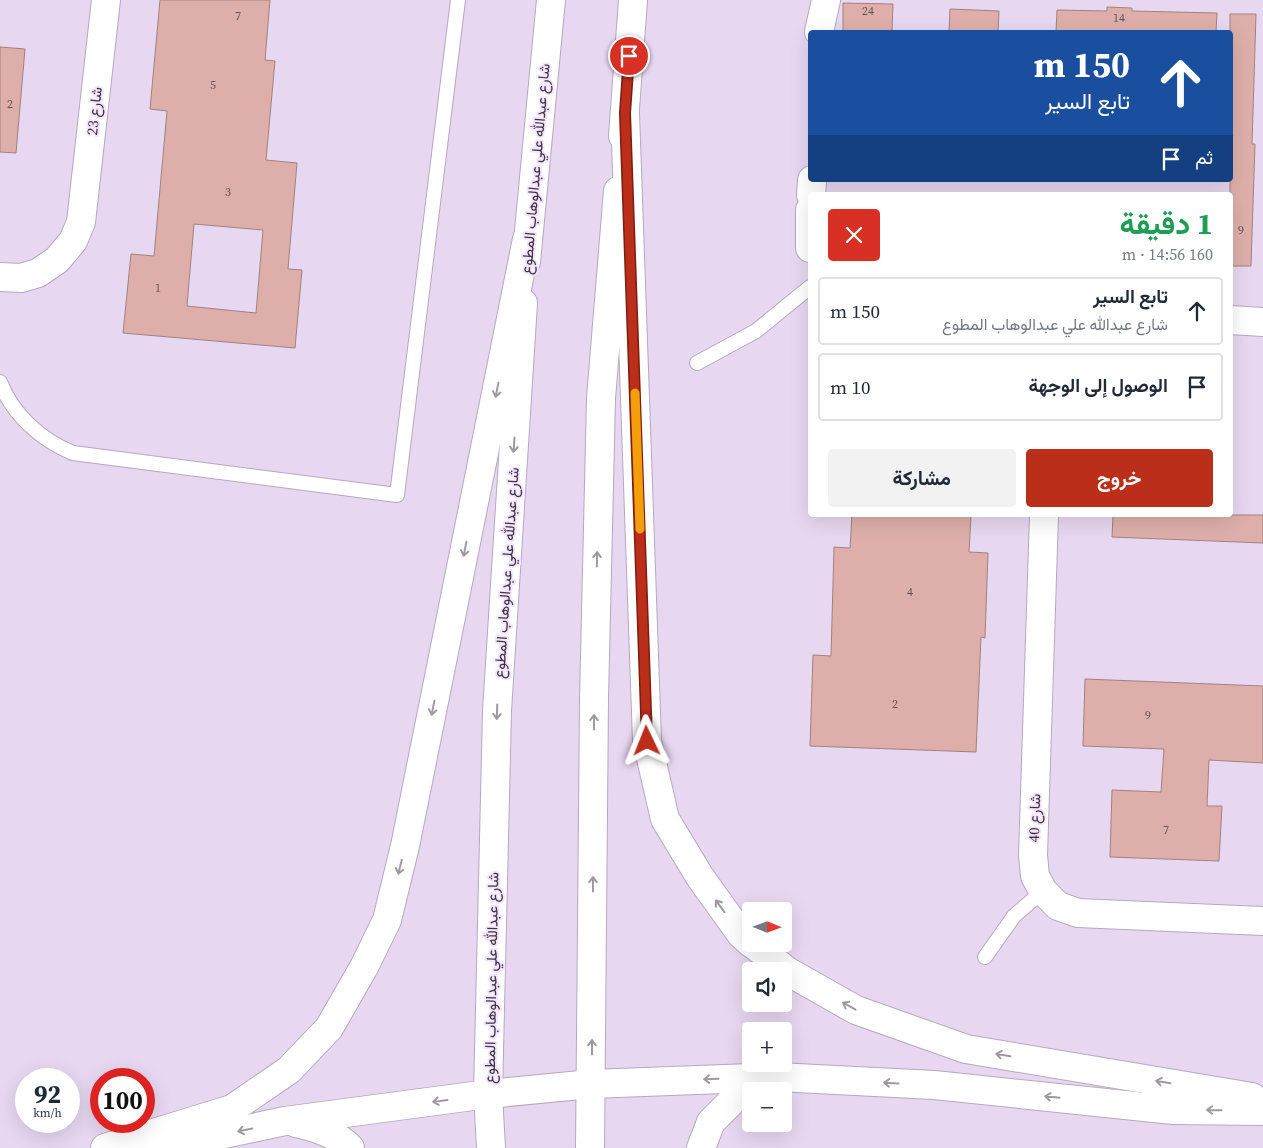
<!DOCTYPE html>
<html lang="ar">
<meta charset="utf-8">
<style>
:root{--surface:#fff;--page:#f2f2f3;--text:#1f2937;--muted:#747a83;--line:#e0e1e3;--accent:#bb2e1a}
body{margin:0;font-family:"Source Serif 4",Vazirmatn,serif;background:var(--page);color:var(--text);direction:rtl;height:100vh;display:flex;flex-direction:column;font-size:19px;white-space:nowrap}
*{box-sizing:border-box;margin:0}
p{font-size:16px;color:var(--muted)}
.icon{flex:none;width:28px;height:28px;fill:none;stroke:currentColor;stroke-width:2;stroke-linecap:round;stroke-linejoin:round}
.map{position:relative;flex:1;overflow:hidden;direction:ltr}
.details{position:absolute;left:808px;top:192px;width:425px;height:325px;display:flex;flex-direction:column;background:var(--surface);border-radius:5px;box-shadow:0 5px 20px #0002;direction:rtl}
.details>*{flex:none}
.top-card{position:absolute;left:808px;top:30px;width:425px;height:152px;border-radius:5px;box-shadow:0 5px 20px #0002;direction:rtl;background:#1a4fa0;color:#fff;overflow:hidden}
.needle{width:32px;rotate:91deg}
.buttons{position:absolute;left:742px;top:902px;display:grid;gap:10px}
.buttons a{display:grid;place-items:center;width:50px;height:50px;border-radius:5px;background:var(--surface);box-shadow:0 5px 20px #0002;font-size:25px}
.speed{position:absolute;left:15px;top:1068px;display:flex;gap:10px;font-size:25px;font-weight:700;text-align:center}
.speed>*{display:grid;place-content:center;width:65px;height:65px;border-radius:50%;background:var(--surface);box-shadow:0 5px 20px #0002;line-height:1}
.speed small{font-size:12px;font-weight:400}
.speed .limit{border:8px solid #d22;background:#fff;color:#111}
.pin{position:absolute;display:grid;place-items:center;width:42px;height:42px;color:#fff;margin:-21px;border:2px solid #fff;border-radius:50%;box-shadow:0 1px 5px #0007}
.me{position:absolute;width:55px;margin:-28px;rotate:358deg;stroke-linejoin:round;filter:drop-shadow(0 0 4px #0008)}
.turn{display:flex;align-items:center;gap:18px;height:105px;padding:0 20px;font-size:22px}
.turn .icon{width:65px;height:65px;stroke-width:2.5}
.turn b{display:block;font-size:35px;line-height:42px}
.then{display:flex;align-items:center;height:48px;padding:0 20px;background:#0003;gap:10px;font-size:19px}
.round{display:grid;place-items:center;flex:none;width:52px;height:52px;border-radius:5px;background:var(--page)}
.overview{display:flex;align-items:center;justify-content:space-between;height:85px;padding:0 20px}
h1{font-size:30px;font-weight:700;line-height:38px;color:#1e9e55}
.cta{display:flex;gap:10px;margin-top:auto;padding:10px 20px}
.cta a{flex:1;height:58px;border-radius:5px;background:var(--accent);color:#fff;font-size:20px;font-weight:700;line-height:58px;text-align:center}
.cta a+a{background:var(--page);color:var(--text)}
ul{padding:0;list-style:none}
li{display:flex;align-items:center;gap:15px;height:68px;margin:0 10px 8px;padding:0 10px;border:2px solid var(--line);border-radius:5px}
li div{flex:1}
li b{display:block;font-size:19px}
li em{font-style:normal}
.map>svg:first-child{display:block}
.building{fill:#deafaa;stroke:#a0827f;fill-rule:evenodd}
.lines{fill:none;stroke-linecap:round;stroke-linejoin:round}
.lane-casing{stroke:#b7a8c0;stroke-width:16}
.street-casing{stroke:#b7a8c0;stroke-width:30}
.primary-casing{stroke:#b7a8c0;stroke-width:30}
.highway-casing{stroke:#b7a8c0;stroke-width:30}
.lane{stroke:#fff;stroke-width:14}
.street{stroke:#fff;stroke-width:28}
.primary{stroke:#fff;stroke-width:28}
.highway{stroke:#fff;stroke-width:28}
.oneway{stroke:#9e9a9f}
.route-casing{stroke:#7a1e11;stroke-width:12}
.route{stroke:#bb2e1a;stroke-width:9}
.slow{stroke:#f59e0b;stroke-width:9}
.labels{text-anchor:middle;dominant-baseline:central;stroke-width:4;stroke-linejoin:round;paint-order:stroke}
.number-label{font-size:12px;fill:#64545a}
.street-label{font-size:15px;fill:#3c353f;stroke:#f5e4fe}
</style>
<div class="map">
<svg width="1263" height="1148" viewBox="0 0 1263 1148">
<rect width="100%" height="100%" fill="#e7d7f1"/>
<g class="building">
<path d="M160,0h110l-5,60 10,1 -9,99 31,3 -9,106 14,1 -7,78 -172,-15 8,-79 23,2 13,-145 -17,-2zM194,224l69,6 -7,83 -69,-7z"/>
<path d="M843,3l50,1 -1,28h-49z"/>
<path d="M1107,7l25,1v3l85,2 -1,19h-160l1,-22 50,1z"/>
<path d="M950,9l49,2 -1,21h-49z"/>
<path d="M1230,14h26l-4,130h3l-4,122h-21z"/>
<path d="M0,47l25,2 -9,104 -16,-1z"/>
<path d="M852,515h119l-2,37 19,1 -3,85 -4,-1 -5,115 -166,-6 3,-91 18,1 3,-109 16,1z"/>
<path d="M1113,515h150v28l-151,-6z"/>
<path d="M1085,679l178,7v77l-54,-3 -2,46h15l-3,55 -109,-4 2,-67 49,2 3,-43 -81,-3z"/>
</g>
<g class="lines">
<g class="lane-casing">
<g id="lane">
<path d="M697,363l59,-32 54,-44"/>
<path d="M0,382c13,33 41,58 73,71l324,42 61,-495"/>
<path d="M985,957l29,-41 29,-25"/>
</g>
</g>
<g class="street-casing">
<g id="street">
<path d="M819,32l7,-32"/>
<path d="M811,195l1,-15"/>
<path d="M810,210v38"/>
<path d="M0,277l21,1 17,-5 19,-13 16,-19 8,-19 25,-222"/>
<path d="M1230,320l33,2"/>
<path d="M1044,515l-11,340 2,21 8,15 15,15 20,7 185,8"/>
</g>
</g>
<g class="primary-casing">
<g id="primary">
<path d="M623,136l10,-136"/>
<path d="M526,262l25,-262"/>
<path d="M491,1148l-3,-54 9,-383 26,-408"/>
<path d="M590,1148l4,-449 7,-301 17,-207"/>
</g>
</g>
<g class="highway-casing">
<g id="highway">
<path d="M625,113l22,628 18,78 35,58 41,57 10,9"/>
<path d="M753,944l34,27 69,39 110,39 286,48"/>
<path d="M296,1123c19,4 40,10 54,25"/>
<path d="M105,1148l127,-39 57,-39 40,-42 35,-61 23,-47 18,-74 122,-607"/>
<path d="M159,1148l126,-27 203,-27 103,-10 186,-7 157,8 239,25 90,1"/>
<path d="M701,1148l10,-26 29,-29 29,-13"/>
</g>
</g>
<use href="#lane" class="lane"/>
<use href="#street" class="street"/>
<use href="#primary" class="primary"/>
<use href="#highway" class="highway"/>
</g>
<defs><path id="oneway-shaft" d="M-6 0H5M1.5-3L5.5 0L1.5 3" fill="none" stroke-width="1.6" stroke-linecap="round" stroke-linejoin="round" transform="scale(1.25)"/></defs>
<g class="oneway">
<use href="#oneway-shaft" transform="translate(497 390) rotate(101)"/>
<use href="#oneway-shaft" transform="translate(514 445) rotate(94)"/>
<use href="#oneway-shaft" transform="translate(465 549) rotate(101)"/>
<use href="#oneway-shaft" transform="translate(597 559) rotate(-89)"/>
<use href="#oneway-shaft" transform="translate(433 708) rotate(101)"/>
<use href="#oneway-shaft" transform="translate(497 712) rotate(92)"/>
<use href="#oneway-shaft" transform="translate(594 722) rotate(-90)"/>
<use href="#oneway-shaft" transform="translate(400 867) rotate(104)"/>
<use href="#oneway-shaft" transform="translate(593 884) rotate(-90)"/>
<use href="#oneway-shaft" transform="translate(720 906) rotate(-126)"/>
<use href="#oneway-shaft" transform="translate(849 1006) rotate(-151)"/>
<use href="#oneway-shaft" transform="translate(592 1047) rotate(-90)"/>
<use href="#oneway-shaft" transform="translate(1003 1055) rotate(-170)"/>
<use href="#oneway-shaft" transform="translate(711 1079) rotate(178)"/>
<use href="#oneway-shaft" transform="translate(1163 1082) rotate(-170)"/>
<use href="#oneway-shaft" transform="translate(891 1083) rotate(-177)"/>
<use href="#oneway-shaft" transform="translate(1052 1097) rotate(-174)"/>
<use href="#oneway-shaft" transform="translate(440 1101) rotate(172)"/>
<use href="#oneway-shaft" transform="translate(1214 1110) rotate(-179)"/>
<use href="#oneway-shaft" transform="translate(245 1130) rotate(168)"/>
</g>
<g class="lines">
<g class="route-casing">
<path id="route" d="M629,56l-4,57 22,628"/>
</g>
<use href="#route" class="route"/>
<path class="slow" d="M635,393l5,136"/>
</g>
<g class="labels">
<g class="number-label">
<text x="868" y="11">24</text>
<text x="238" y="16">7</text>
<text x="1119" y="18">14</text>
<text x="213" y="85">5</text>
<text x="10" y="104">2</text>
<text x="228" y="192">3</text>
<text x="1241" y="230">9</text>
<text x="158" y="288">1</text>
<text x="910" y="592">4</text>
<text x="895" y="704">2</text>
<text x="1148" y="715">9</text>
<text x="1166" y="830">7</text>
</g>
<g class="street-label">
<text transform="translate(94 111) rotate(-84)">شارع 23</text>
<text transform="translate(535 169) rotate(-85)">شارع عبدالله علي عبدالوهاب المطوع</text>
<text transform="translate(506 573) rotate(-86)">شارع عبدالله علي عبدالوهاب المطوع</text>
<text transform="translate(1034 818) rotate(-88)">شارع 40</text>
<text transform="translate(491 978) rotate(-89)">شارع عبدالله علي عبدالوهاب المطوع</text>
</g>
</g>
</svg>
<div class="buttons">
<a><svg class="needle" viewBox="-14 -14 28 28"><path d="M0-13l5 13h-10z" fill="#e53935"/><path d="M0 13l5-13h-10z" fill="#747a83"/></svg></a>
<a><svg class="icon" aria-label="sound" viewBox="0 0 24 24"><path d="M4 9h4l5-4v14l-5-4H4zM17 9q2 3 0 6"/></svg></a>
<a>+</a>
<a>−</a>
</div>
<div class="speed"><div>92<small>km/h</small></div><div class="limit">100</div></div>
<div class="pin" style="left:629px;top:56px;background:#d93025"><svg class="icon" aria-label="arrive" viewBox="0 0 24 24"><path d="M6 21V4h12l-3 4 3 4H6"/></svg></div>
<svg class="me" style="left:647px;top:741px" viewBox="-20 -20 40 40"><path d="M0-17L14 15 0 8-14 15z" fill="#bb2e1a" stroke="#fff" stroke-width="4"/></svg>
<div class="top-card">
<div class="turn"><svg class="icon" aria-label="ahead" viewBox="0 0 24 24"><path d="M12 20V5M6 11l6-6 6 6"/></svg><div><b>150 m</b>تابع السير</div></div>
<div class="then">ثم<svg class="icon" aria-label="arrive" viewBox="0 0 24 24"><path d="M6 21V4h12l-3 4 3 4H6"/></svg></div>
</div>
<section class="details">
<div class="overview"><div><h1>1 دقيقة</h1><p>160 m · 14:56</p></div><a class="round" style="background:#d93025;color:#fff"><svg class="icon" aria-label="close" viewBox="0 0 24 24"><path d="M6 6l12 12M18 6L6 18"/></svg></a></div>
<ul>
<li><svg class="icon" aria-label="ahead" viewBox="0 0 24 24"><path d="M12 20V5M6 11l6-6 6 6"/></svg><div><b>تابع السير</b><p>شارع عبدالله علي عبدالوهاب المطوع</p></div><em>150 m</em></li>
<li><svg class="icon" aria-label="arrive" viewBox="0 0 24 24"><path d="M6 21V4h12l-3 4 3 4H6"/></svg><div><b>الوصول إلى الوجهة</b></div><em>10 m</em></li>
</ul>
<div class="cta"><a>خروج</a><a>مشاركة</a></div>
</section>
</div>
